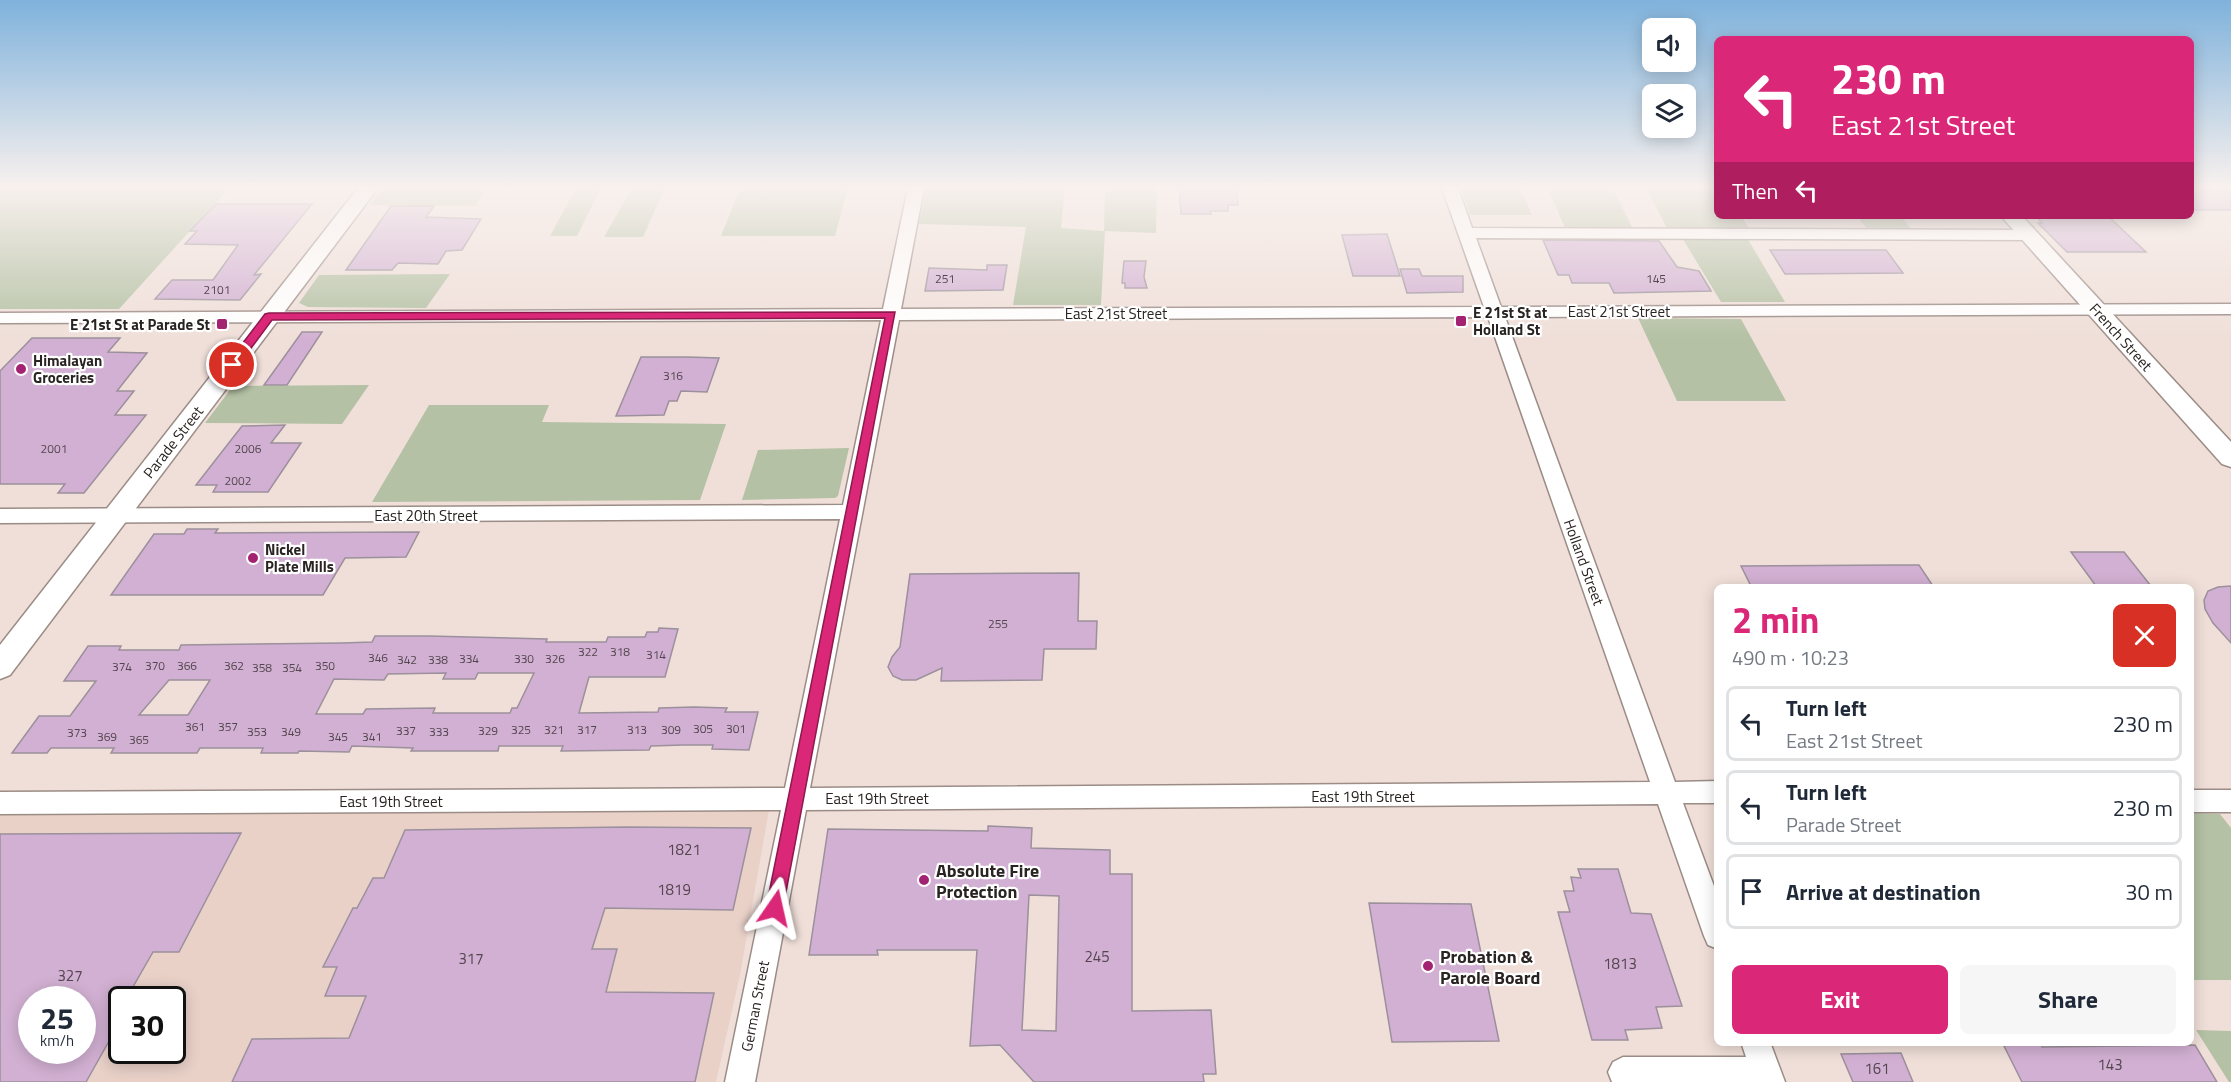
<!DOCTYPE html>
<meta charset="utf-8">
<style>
:root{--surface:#fff;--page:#f6f6f7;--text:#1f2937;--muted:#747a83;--line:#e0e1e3;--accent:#db2777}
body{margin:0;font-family:"Titillium Web",sans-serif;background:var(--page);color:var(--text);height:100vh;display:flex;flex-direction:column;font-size:22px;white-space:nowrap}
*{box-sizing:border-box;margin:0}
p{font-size:20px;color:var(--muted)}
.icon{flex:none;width:33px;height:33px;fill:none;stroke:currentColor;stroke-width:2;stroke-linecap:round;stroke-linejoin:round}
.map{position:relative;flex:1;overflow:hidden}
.drawer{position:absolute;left:1714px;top:584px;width:480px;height:462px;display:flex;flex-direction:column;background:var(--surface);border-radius:9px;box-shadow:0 3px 15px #0003}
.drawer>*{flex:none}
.top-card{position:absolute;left:1714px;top:36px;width:480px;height:183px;border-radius:9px;box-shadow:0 3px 15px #0003;background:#db2777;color:#fff;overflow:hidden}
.buttons{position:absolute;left:1642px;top:18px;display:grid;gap:12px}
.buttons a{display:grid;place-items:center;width:54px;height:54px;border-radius:9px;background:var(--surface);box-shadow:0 3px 15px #0003;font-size:30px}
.speed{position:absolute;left:18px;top:986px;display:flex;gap:12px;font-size:30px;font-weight:700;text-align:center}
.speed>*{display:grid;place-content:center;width:78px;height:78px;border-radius:50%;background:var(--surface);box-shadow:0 3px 15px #0003;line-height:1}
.speed small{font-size:15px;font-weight:400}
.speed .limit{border:3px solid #111;border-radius:9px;background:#fff;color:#111}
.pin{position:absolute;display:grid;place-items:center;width:51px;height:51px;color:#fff;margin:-26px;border:3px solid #fff;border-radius:50%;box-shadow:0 2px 6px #0007}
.me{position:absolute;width:66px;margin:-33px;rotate:11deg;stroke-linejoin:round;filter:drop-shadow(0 0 4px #0008)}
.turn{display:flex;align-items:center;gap:21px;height:126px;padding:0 18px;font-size:27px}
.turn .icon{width:78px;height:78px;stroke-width:2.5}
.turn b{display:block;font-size:42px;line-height:51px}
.then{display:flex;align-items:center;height:57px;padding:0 18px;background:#0003;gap:12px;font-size:22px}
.round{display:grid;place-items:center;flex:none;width:63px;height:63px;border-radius:9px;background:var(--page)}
.head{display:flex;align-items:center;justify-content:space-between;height:102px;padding:0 18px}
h1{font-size:36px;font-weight:700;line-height:45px;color:var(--accent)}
.primary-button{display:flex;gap:12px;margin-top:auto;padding:12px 18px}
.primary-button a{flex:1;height:69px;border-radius:9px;background:var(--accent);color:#fff;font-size:24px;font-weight:700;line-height:69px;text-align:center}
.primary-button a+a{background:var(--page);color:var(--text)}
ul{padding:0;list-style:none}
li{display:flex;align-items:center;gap:18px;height:75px;margin:0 12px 9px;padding:0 6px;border:3px solid var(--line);border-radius:9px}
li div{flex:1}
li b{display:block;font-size:22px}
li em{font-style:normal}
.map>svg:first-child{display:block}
.built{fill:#e9d1c8;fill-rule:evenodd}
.green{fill:#b4c1a4}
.building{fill:#d2b0d3;stroke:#9b909b;stroke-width:1.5;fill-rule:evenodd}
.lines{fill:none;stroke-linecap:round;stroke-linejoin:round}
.minor-casing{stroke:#9b8c86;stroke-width:3}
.major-casing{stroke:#9b8c86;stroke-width:3}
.minor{fill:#fff;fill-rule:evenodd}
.major{fill:#fff;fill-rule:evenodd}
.route{fill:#db2777;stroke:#8e194d;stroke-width:1.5}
.poi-dot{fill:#a32272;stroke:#fff;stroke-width:2}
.labels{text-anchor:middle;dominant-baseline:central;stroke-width:4.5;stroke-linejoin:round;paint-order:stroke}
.number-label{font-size:12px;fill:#53464e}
.street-label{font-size:15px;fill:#292321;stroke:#fff}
.poi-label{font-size:15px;font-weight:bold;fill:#292321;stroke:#fff;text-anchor:start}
.near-number-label{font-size:15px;fill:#53464e}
.near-poi-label{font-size:18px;font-weight:bold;fill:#292321;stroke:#fff;text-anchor:start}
</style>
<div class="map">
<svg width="2231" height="1082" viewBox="0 0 2231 1082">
<rect width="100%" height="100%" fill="#f0dfd9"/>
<path class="built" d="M769,810l-29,165 -24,107h-716v-269zM32,999h50v51h-50zM122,999h50v51h-50z"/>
<g class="green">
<path d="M0,188h229l-110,121h-119z"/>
<path d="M383,188h104l-12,18 -105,-1z"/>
<path d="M576,188h25l-24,48h-27z"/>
<path d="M632,188h33l-22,49h-39z"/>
<path d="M740,188h108l-13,48h-114z"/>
<path d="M926,188h139l-4,40 43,3 1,-43h52l-1,45 -51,-2 -4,74h-88l13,-78 -107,-3z"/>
<path d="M1461,188h59l12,27h-62z"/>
<path d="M1548,188h65l20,41 -68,-1z"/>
<path d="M1646,188h71l1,28h23l10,15 -83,-1z"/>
<path d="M1857,216h44l10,13h-44z"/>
<path d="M1681,236h65l39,66h-64z"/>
<path d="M450,274l-24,34 -118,-1 -9,-4 20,-28z"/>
<path d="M1638,318l103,1 45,82h-109z"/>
<path d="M369,385l-27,39 -137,-1 28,-37z"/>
<path d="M429,405h120l-7,17 184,2 -26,76 -328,2z"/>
<path d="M849,448l-11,48 -3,2 -93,2 16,-50z"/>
<path d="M2192,813l28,1 11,14v152h-39z"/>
<path d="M2196,1030l35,1v51h-2z"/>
</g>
<g class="building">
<path d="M1179,188h58l1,17h-10v6h-18l1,3h-30z"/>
<rect x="2192" y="188" width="39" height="22"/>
<path d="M216,204h96l-58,71 7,-1 -21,26 -85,-1 17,-19h41l25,-35 -53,-1 12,-13h-7z"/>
<path d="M391,206h43l-8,11 55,2 -19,31 -16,1 -8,13 -40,-1 -6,7h-46z"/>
<path d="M2037,217h72l37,35h-79l-29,-29h4z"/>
<path d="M1387,234l13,42h-47l-11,-41z"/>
<path d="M1543,240l116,1 18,26 22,4 12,20 -97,2 -5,-10h-37l-3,-8h-11z"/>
<path d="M1770,250h116l17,23 -118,1z"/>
<path d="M1124,261h22l-2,16 3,11h-22v-5h-3z"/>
<path d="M987,265h20l-4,25 -78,1 4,-23 58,2z"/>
<path d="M1400,269h19l3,7h41v16l-56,1z"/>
<path d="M302,332h20l-35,53h-23z"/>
<path d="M32,338h88l-12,14 39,1 -30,38h17l-19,24h31l-62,78h-26l7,-9h-65v-113z"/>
<path d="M641,357h46l32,1 -12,34 -26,-1 -4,10h-8l-5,14 -48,1z"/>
<path d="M285,425l-14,18h30l-33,49h-55l4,-7h-21l46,-59z"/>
<path d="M187,529h31l-3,4 204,-1 -13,25 -61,1 -22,37h-212l43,-61h30z"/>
<path d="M2071,552h53l27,34h-55z"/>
<path d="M1897,565h22l14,21h-182l-10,-20z"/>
<path d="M1079,573l-1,48h19l-1,28h-52l-2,31 -101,1 1,-13 -26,12h-14l-9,-4 -5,-9 4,-10 8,-10 10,-73z"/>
<path d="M2231,586v57l-18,-20 -8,-14 -1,-9 4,-9 10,-4z"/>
<path d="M659,628l19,1 -13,48h-76l-10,36 79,-1 1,-4 35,-1 33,1 -2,4h33l-9,38 -37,-1 1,-4h-30l-32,1 -2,4 -88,1 2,-5h-64l-1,5h-87l2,-3 -61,-2 -3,6 -50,-1 -1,2h-37l2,-5h-63l-3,5h-86l3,-5h-63l-4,5h-35l27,-37h31l26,-35h-32l24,-35h33l-2,4h60l2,-5 161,-2 30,-1 3,-6h54l118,3 -1,3h60l2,-5h37l2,-5h11zM446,673l-3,6h32l3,-6h56l-17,35h-5l-2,5h-77l2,-5 -69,1 -3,5h-47l18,-35 50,1 4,-6zM169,680h41l-22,35h-49z"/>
<path d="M988,826l44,2 -1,20 79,2v24h22v137l79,-1 5,64h-13l1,8h-170l-34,-37 -30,1 7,-96h-100l1,5h-69l19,-126 160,2zM1029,895l30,1 -3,135 -34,-1z"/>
<path d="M627,827l124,1 -18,82 -128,-2 -13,41h25l-11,43 108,1 -19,89h-463l20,-43 97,-1 17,-42h-41l12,-29h-14l30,-59h4l16,-30h11l21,-48z"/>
<path d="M241,833l-62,119h-26l-27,47h-4v19l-36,64h-86v-248zM32,999h50v51h-50z"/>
<path d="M1578,869h40l13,44 20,1 31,92 -26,1 6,21 -37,2 3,10h-36l-34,-128h12l-6,-21h10l-3,-14 10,1z"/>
<path d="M1369,903l102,1 28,137 -107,1z"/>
<path d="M2002,1042h38l2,5 153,-2 22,37h-195z"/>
<path d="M1901,1053l12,29h-60l-12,-28z"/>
</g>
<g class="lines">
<g class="minor-casing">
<g id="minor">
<path d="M908,188h16l-23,121 583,-2 -42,-119h16l14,40 556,2 8,5 -8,5 -552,-2 25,69 730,-3v10l-726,3 170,465 43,-1v22h-35l35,94v52l-10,-4 -4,-9 -46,-132 -852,6 -51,272h-30l56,-272 -781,4v-22l785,-4 55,-269 -840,4v-14l843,-4 38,-185 -881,3v-10l883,-4zM1488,317l162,465 -840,6 89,-468z"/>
<rect x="2192" y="790" width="39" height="22"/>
<path d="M1741,1042h29l15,40h-173l-4,-10 5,-10 10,-5h123z"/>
</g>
</g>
<g class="major-casing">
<g id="major">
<path d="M358,188h20l-368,487 -10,4v-34z"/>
<path d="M2001,216h21l209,226v25l-9,-3z"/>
</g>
</g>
<use href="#minor" class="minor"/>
<use href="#major" class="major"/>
</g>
<linearGradient id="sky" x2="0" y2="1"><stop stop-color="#7fb2dc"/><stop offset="0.55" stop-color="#f8f1ee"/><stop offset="1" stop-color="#f8f1ee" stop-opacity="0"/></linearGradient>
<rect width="2231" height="340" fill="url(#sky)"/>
<path class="route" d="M895,312l-112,596 -2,6 -6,2 -6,-2 -3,-6 119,-590 -613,2 -35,47h-9l-2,-2 39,-51 4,-1z"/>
<g class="poi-dot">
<rect x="1455" y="315" width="12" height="12" rx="3"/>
<rect x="216" y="318" width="12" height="12" rx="3"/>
<circle cx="21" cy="369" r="6"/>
<circle cx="253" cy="558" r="6"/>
<circle cx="924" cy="880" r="6"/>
<circle cx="1428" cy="966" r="6"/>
</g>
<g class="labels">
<g class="number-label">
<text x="945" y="278">251</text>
<text x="1656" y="278">145</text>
<text x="217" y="289">2101</text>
<text x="673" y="375">316</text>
<text x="54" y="448">2001</text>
<text x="248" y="448">2006</text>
<text x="238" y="480">2002</text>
<text x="998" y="623">255</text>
<text x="588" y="651">322</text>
<text x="620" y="651">318</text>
<text x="656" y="654">314</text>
<text x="378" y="657">346</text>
<text x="469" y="658">334</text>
<text x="524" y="658">330</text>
<text x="555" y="658">326</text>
<text x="407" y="659">342</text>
<text x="438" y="659">338</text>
<text x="155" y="665">370</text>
<text x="187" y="665">366</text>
<text x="234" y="665">362</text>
<text x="325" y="665">350</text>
<text x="122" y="666">374</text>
<text x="262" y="667">358</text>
<text x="292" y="667">354</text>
<text x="195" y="726">361</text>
<text x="228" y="726">357</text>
<text x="703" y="728">305</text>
<text x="736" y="728">301</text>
<text x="521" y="729">325</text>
<text x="554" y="729">321</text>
<text x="587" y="729">317</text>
<text x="637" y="729">313</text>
<text x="671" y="729">309</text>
<text x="406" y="730">337</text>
<text x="488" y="730">329</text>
<text x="257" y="731">353</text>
<text x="291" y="731">349</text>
<text x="439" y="731">333</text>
<text x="77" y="732">373</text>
<text x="107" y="736">369</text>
<text x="338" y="736">345</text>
<text x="372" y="736">341</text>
<text x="139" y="739">365</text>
</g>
<g class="street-label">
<text x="1619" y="311">East 21st Street</text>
<text x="1116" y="313">East 21st Street</text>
<text transform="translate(2121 337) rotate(48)">French Street</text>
<text transform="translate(173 442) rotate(-52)">Parade Street</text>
<text x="426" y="515">East 20th Street</text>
<text transform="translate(1584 562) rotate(70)">Holland Street</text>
<text x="1363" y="796">East 19th Street</text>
<text x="877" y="798">East 19th Street</text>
<text x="391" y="801">East 19th Street</text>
<text transform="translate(755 1006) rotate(-79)">German Street</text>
</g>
<g class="poi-label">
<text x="1473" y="312">E 21st St at<tspan x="1473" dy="17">Holland St</tspan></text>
<text x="210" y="324" text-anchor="end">E 21st St at Parade St</text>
<text x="33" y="360">Himalayan<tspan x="33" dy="17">Groceries</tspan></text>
<text x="265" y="549">Nickel<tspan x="265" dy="17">Plate Mills</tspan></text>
</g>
<g class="near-number-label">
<text x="684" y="849">1821</text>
<text x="674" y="889">1819</text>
<text x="1097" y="956">245</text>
<text x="471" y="958">317</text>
<text x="1620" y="963">1813</text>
<text x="70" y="975">327</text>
<text x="2110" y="1064">143</text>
<text x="1877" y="1068">161</text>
</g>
<g class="near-poi-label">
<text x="936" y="870">Absolute Fire<tspan x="936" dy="21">Protection</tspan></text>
<text x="1440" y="956">Probation &amp;<tspan x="1440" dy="21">Parole Board</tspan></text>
</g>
</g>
</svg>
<div class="buttons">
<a><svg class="icon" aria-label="sound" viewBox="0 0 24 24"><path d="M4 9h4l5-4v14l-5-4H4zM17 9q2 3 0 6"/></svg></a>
<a><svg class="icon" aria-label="layers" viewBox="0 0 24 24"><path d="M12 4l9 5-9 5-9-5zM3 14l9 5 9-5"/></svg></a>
</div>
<div class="speed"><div>25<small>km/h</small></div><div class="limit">30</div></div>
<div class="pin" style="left:232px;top:365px;background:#d93025"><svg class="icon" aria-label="arrive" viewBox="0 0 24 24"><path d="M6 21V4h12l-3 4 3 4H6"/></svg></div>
<svg class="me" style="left:775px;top:908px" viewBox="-20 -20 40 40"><path d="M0-17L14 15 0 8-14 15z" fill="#db2777" stroke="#fff" stroke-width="4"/></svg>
<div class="top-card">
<div class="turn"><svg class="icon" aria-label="left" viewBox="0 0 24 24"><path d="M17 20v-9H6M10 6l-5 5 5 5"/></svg><div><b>230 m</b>East 21st Street</div></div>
<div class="then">Then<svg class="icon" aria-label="left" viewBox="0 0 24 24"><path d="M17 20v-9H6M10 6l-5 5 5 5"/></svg></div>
</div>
<section class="drawer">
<div class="head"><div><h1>2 min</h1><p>490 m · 10:23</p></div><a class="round" style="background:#d93025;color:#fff"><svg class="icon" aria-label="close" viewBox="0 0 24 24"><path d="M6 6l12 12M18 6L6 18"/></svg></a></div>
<ul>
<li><svg class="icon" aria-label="left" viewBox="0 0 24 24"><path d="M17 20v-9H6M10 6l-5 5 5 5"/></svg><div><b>Turn left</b><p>East 21st Street</p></div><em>230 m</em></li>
<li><svg class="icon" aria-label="left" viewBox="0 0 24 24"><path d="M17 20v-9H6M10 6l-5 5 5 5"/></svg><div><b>Turn left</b><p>Parade Street</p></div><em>230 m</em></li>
<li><svg class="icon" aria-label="arrive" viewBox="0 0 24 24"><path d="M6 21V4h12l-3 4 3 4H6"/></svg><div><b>Arrive at destination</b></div><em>30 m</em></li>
</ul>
<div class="primary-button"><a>Exit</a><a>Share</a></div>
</section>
</div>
